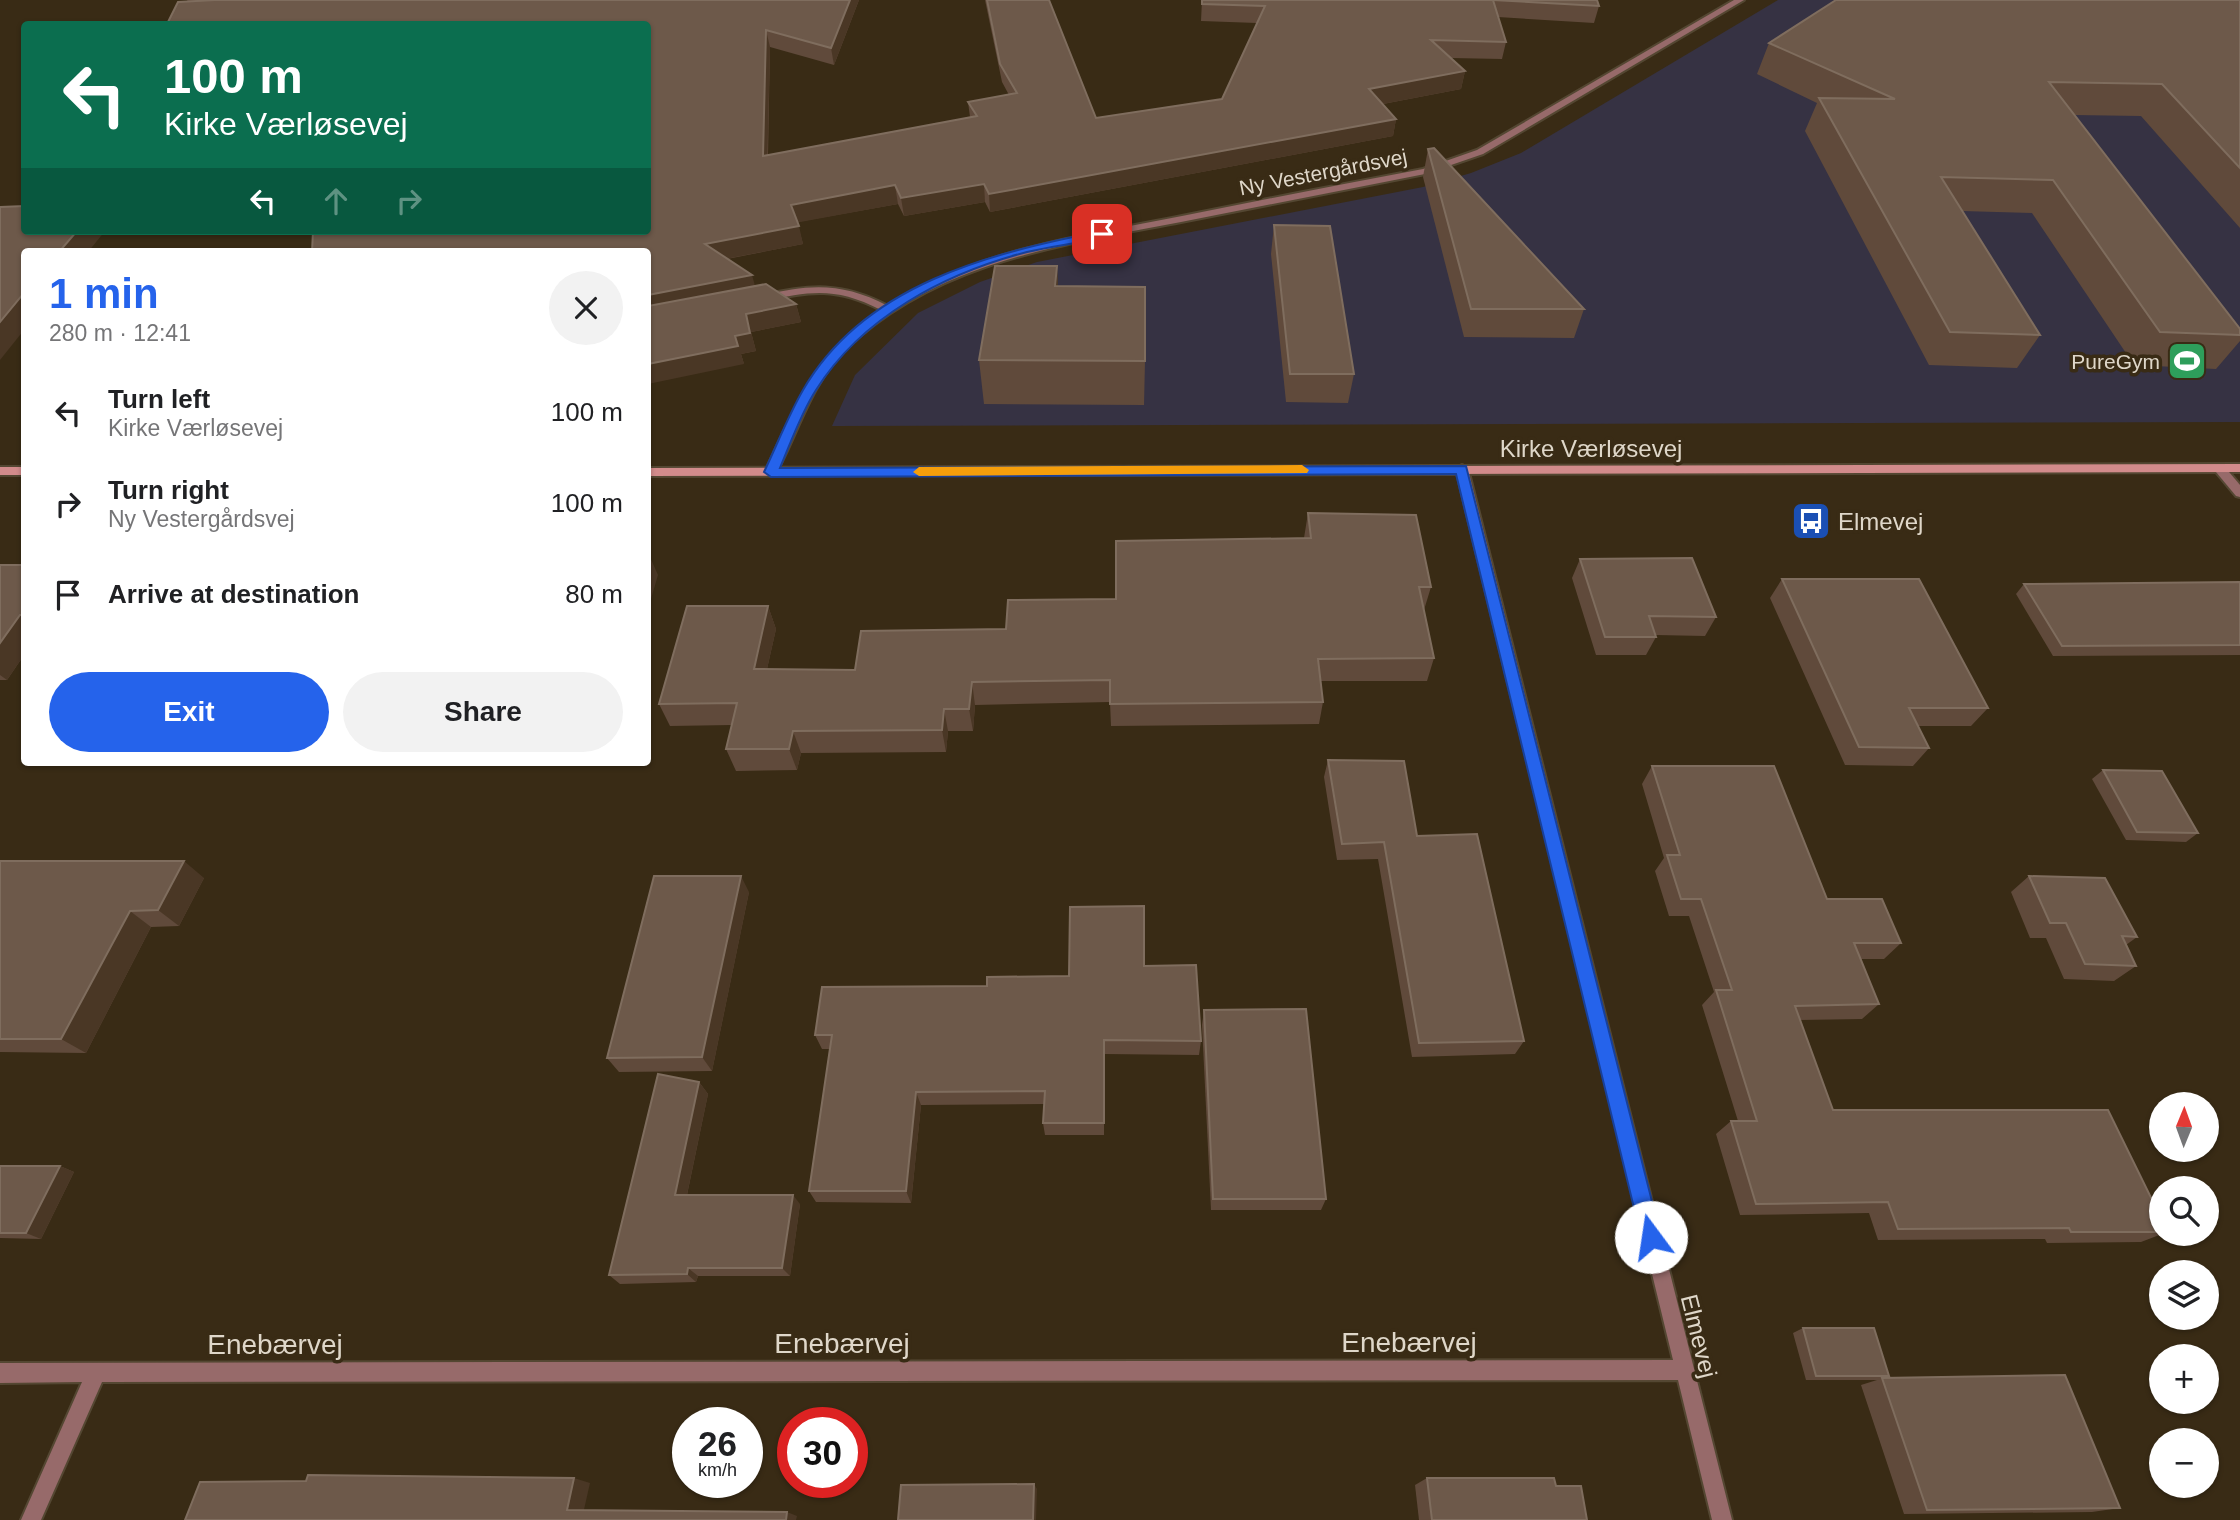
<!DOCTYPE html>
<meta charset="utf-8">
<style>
:root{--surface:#fff;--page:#f2f2f2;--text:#202124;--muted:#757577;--accent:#2563eb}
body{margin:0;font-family:Arial,sans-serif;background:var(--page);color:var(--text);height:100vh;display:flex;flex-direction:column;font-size:26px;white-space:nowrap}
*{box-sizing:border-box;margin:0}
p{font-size:23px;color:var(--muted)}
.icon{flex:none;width:38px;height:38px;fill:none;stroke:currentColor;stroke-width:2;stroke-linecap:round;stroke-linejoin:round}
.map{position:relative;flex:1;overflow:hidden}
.sheet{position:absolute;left:21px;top:248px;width:630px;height:518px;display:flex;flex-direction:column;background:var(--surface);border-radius:7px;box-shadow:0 2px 5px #0004}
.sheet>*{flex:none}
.hud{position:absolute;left:21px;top:21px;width:630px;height:214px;border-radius:7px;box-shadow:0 2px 5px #0004;background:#0b6e4f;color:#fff;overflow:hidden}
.needle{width:46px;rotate:1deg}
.controls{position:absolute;left:2149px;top:1092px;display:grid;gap:14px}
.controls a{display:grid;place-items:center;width:70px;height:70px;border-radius:50%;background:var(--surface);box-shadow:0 2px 5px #0004;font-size:35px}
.speed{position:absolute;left:672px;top:1407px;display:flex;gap:14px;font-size:35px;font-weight:700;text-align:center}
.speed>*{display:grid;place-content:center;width:91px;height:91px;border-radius:50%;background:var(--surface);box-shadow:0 2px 5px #0004;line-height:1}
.speed small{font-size:18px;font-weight:400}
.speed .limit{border:10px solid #d22;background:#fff;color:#111}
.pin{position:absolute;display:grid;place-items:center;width:60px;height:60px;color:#fff;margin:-30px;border-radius:14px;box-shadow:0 4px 10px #0006}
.me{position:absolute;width:77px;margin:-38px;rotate:346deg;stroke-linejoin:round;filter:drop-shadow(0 0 5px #0008)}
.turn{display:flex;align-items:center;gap:24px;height:147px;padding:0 28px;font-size:32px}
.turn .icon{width:91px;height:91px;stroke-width:2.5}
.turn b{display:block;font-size:49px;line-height:60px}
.lanes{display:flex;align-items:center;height:66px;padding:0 28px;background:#0003;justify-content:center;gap:35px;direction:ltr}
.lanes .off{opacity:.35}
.round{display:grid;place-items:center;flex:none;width:74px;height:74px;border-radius:37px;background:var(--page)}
.headline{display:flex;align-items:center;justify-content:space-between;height:119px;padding:0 28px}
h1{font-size:42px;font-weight:700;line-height:52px;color:var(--accent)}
.cta{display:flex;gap:14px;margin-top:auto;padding:14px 28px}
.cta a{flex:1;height:80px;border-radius:42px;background:var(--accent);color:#fff;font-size:28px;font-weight:700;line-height:80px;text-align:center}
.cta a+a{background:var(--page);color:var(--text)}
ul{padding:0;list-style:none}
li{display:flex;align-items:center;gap:21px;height:91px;padding:0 28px}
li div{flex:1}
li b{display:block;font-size:26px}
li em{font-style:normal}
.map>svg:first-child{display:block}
.industrial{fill:#363243}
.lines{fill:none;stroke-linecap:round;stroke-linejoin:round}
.street-casing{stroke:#544732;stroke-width:4}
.secondary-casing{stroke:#544732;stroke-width:4}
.street{fill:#976a6a;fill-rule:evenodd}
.secondary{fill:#d28b8b;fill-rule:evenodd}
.wall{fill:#604a3b}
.shaded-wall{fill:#4a3725}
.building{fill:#6d594a;stroke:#7f6d5e;stroke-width:2}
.route{fill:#2563eb;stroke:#184099;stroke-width:2}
.slow{fill:#f59e0b}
.labels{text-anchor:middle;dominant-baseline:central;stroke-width:7;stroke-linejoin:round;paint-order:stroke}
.far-street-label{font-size:21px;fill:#dfd7c9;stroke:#392b15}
.far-poi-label{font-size:21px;fill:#dfd7c9;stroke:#392b15;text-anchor:end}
.street-label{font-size:24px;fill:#dfd7c9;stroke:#392b15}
.poi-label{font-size:24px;fill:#dfd7c9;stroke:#392b15;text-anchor:start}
.near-street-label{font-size:28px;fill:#dfd7c9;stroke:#392b15}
</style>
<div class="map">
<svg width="2240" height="1520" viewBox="0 0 2240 1520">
<rect width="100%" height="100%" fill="#392b15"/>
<path class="industrial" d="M1778,0h462v422l-1408,4 23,-51 63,-62 62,-31 57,-20 386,-75 48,-14 50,-20z"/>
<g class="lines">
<g class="street-casing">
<g id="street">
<path d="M1734,0h10l-261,154 -58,20c-81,16 -163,32 -244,48 -119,23 -247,40 -336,128 -35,35 -47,83 -70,125l-4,1 -6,-4c30,-64 53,-122 116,-162 -45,-23 -69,-19 -117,-9l-5,-3 1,-2c50,-12 82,-14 128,10 89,-56 193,-70 294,-90 80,-16 161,-32 241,-47l54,-19z"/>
<path d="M1462,465l6,4 264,1051h-20l-34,-140 -1576,2 -61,138h-20l61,-138 -82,1v-20l1673,-3 -217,-891z"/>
<path d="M2220,465l4,1 16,19v12l-4,-1 -20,-24 -2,-3z"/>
</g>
</g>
<g class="secondary-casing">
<g id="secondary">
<path d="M2240,464v8l-1592,4v-8z"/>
<rect x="0" y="467" width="24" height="8"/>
</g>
</g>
<use href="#street" class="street"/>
<use href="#secondary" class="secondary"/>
</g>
<g class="wall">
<path d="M187,0h672l-25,65 -64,-18 -2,108 202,-38 -2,-15 41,-7 -7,-13 -17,-82h64l47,118 126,-19 35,-76 -56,-2 1,-21h395l2,6 -5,17 -96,-6 8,25 -4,17 -51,-1 14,13 -4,18 -78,15 13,15 -3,17 -403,76 -5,-10 -81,14 -6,-12 -101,18 6,22 -76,15 28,27 41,18 5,18 -50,10 5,19 -15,3 3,10 -96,-133v-207l-460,-22z"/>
<path d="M2240,0v228l-99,-112 -67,-1 166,214v12l-24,28 -82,-4 -102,-152 -70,-2 78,124 -23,33 -88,-3 -124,-234 12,-28 -60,-29 12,-31z"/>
<path d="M1428,149l156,160 -10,29 -110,-1 -41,-160z"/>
<path d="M1274,225l80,149 -6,29 -62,-1 -15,-148z"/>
<path d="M1057,266l1,20 87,75 -1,44 -160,-1 -5,-44z"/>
<path d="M1308,513l123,74 -7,23 10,48 -7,23h-106l2,21 -4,22 -208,2 -1,-24 -135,3 -2,26h-25l-2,21 -145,1 -4,17 -61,1 -10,-22 6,-24 -62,1 -11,-22 109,-98 8,23 -9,40 88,1 261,-71 188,-61z"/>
<path d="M1580,559l136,58 -11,19 -49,-1v2l-10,18h-50l-24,-77z"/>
<path d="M0,565h24v90l-17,25h-7z"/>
<path d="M1782,579l206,129 -17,18h-53l11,22 -16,18 -68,-1 -75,-167z"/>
<path d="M2240,582v73l-187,1 -37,-62 8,-10z"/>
<path d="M1328,760l89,76 107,205 -9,13 -103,3 -34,-198 -41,1 -13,-83z"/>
<path d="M1652,766l175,133 74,44 -17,16h-23l18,45 -17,15 -62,1 33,90 328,108v16h1l-21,8 -94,1 -2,-4 -167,1 -9,-27 -129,2 -24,-81 15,-13h7l-36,-116 12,-13 -25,-76h-20l-14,-45 9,-13 -22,-74z"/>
<path d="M2103,770l95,63 -12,9 -60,-2 -34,-61z"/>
<path d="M0,861l204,17 -25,48 -28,1 -65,126 -86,-1z"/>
<path d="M2029,876l108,61 -11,8 10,21 -22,15 -50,-2 -18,-41h-16l-19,-46z"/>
<path d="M749,892l-37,179 -93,1 -12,-14z"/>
<path d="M1144,966l57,75 -2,14 -95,-1v81h-59l-2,-12 1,-19 -123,1 -10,98 -95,-1 -7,-11 21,-142h-8l-7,-14 172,-49z"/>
<path d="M1204,1010l122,189 -5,11h-110l-9,-185z"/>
<path d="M699,1082l9,12 -21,101 113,9 -10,72h-92l-2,6 -76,2 -11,-9z"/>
<path d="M0,1166h60l14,6 -33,67 -41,-1z"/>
<path d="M1803,1328l86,48 -5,2 236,130 -28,4 -188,2 -43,-129 16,-5h-71l-13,-47z"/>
<path d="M1427,1478l129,8 31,34h-168l-4,-35z"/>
</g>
<g class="shaded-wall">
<path d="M850,0h9l-25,65 -3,-17z"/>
<path d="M766,30l4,17 -3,127 -4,-18z"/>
<path d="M1465,71l-4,18 -94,18 2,-18z"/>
<path d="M1396,119l-3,17 -403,76 -1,-18z"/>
<path d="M984,184l1,18 -81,14 -3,-18z"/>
<path d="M895,185l3,19 -103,19 -4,-18z"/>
<path d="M799,226l4,18 -93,18 -5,-18z"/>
<path d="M77,231h28l-17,21h-29z"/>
<path d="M1057,266l2,44 -4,-24z"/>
<path d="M752,275l5,18 -109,21v-19z"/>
<path d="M24,293v37l-24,30v-38z"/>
<path d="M796,304l5,18 -50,10 5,19 -15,3 3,10 -96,20v-20l87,-28 11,-22z"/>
<path d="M650,557l8,18 -10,34v-44z"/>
<path d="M768,606l8,23 -14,62 -8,-22z"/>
<path d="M20,615l4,4v36l-17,25 -7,-5v-32z"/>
<path d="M972,682l3,23 -2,26 -4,-22z"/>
<path d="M944,709l4,22 -2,21 -4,-22z"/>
<path d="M793,731l8,22 -4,17 -8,-21z"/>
<path d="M184,861l20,17 -25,48 -21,-16z"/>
<path d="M741,876l8,16 -37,179 -10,-14z"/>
<path d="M130,911l21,16 -65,126 -25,-14z"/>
<path d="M699,1082l9,12 -23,110 -10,-9z"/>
<path d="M916,1092l5,13 -10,98 -5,-12z"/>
<path d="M60,1166l14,6 -33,67 -15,-6z"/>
<path d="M793,1195l7,9 -10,72 -8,-8z"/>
<path d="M688,1268l10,8 -2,6 -9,-8z"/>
<path d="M574,1478l16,5 -7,31 -16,-4z"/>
<path d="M1034,1484l3,5 -1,31h-3z"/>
<path d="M787,1512l10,4 -1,4h-10z"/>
</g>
<g class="building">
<path d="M215,0h635l-19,48 -65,-18 -3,126 214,-40 -9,-14 49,-9 -17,-29 -13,-64h62l47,118 126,-19 43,-93 -63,-2v-4h291l13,42 -75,-2 34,31 -96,18 27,30 -407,75 -5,-10 -83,14 -6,-13 -104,20 8,21 -94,18 47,31 -104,20v-43h-336l1,-21h335v-207h-481l11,-22z"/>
<path d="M1493,0h104l2,6z"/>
<path d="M1836,0h404v168l-78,-84 -113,-2 191,247v6l-80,-3 -107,-152 -112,-3 99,158 -90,-3 -131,-234 76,1 -126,-56z"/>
<path d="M1434,148l150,161h-113l-43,-160z"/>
<path d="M24,206v25h53l-18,21h-35v41l-24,29v-115z"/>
<path d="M1274,225l56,1 24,148h-64z"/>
<path d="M227,249l-1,3h-73l1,-2z"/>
<path d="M995,266h62l-2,20 90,1v74l-166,-1z"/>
<path d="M766,284l30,20 -50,10 4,19 -15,3 3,10 -90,18v-58z"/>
<path d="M1308,513l108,2 15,72h-12l15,71 -116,1 5,43 -213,2v-24l-138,2 -3,27h-25l-2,21 -149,1 -4,18h-63l11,-46 -78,1 28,-98h81l-14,63 101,1 6,-39 145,-2 2,-29 108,-1v-58l195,-3z"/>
<path d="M1692,558l24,59 -67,-1 7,21h-51l-25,-78z"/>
<path d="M0,565h24v50h-4l-20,28z"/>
<path d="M1782,579h137l69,129h-79l20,40 -70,-1z"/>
<path d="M2240,582v63l-178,1 -38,-62z"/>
<path d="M1328,760l76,1 13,75 60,-2 47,207 -105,2 -35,-201 -42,2z"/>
<path d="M1652,766h122l53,133h55l19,44h-47l25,61 -84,2 38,104h275l53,108v14h-90l-2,-4 -171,1 -10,-27 -132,2 -25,-83h26l-41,-131h16l-31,-91h-20l-14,-44h13z"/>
<path d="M2103,770l59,1 36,62 -61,-1z"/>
<path d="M0,861h184l-26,49 -28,1 -69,128h-61z"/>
<path d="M654,876h87l-39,181 -95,1z"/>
<path d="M2029,876l76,2 32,59 -15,-1 14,30 -51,-2 -19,-41h-16z"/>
<path d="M1144,906v60l52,-1 5,76 -97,-1v83h-61l2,-32 -129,1 -10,99h-97l23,-156h-17l7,-48 165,-1v-9l82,-1 1,-69z"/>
<path d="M1306,1009l20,190h-113l-9,-189z"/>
<path d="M658,1074l41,8 -24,113h118l-11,73h-94l-1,6 -78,1z"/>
<path d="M0,1166h60l-34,67h-26z"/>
<path d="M1803,1328h71l15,48h-73z"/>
<path d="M2065,1375l55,133 -193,2 -45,-132z"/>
<path d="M308,1475l266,3 -7,32 220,2 -1,8h-601l15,-38 106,-1z"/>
<path d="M1427,1478h127l2,8h25l6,34h-155z"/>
<path d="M1034,1484l-1,36h-135l3,-35z"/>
</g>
<path class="route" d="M1102,231l6,3 -2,3c-26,6 -53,9 -79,15 -82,21 -165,65 -211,138 -15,23 -25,52 -36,78l686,-2 195,771 -3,8 -7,3 -7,-3 -3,-8 -185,-763 -685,3 -7,-5c13,-27 24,-56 39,-82 61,-106 188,-137 299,-159z"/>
<path class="slow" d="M1302,465l7,5 -2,3 -388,3 -6,-4 6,-5z"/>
<defs>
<g id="stadium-square" transform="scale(2.0125)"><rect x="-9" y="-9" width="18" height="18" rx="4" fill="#2e9e5b" stroke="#392b15"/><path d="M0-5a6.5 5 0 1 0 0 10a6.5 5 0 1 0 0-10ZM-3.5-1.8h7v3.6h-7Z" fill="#fff"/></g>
<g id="bus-square" transform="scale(2.0125)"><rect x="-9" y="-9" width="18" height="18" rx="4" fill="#1a4fb4" stroke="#392b15"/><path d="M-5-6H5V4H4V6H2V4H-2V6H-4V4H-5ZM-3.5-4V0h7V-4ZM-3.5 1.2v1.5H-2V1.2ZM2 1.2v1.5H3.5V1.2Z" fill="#fff"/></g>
</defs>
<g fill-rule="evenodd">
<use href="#stadium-square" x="2187" y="361"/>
<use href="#bus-square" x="1811" y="521"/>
</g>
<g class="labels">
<g class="far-street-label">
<text transform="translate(1323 172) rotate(-11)">Ny Vestergårdsvej</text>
</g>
<g class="far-poi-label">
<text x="2160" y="361">PureGym</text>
</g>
<g class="street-label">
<text x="1591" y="448">Kirke Værløsevej</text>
<text transform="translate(1699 1336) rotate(76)">Elmevej</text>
</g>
<g class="poi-label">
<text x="1838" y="521">Elmevej</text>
</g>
<g class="near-street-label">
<text x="1409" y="1342">Enebærvej</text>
<text x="842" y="1343">Enebærvej</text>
<text x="275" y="1344">Enebærvej</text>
</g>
</g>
</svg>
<div class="controls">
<a><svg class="needle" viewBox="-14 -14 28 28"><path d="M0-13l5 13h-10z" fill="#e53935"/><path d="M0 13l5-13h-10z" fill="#757577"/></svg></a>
<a><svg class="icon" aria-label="search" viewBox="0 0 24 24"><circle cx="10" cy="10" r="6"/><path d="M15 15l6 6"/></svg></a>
<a><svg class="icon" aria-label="layers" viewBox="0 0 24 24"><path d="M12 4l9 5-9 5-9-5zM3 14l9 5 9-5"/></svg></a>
<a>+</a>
<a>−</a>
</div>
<div class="speed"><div>26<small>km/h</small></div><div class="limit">30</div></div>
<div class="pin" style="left:1102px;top:234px;background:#d93025"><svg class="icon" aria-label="arrive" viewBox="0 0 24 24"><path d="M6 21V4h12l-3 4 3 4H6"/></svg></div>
<svg class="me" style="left:1651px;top:1237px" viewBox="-20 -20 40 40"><circle r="19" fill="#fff"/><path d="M0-13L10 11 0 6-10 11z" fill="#2563eb"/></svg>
<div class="hud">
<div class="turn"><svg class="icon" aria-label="left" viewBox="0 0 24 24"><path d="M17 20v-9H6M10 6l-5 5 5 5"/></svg><div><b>100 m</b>Kirke Værløsevej</div></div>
<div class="lanes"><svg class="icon" aria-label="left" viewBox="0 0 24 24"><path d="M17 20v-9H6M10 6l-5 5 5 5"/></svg><svg class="icon off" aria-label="ahead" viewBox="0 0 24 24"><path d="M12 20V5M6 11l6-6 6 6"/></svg><svg class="icon off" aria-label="right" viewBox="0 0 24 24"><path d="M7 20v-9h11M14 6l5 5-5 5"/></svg></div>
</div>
<section class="sheet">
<div class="headline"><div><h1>1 min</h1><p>280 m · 12:41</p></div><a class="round"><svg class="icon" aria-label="close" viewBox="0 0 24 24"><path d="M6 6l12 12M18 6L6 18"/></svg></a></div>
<ul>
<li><svg class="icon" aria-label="left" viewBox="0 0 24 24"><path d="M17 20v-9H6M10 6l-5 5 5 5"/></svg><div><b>Turn left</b><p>Kirke Værløsevej</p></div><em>100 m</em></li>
<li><svg class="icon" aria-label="right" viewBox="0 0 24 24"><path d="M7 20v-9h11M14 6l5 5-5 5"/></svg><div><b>Turn right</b><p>Ny Vestergårdsvej</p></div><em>100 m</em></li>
<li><svg class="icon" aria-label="arrive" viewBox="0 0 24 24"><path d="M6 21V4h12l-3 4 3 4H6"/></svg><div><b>Arrive at destination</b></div><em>80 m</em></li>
</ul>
<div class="cta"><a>Exit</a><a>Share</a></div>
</section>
</div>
